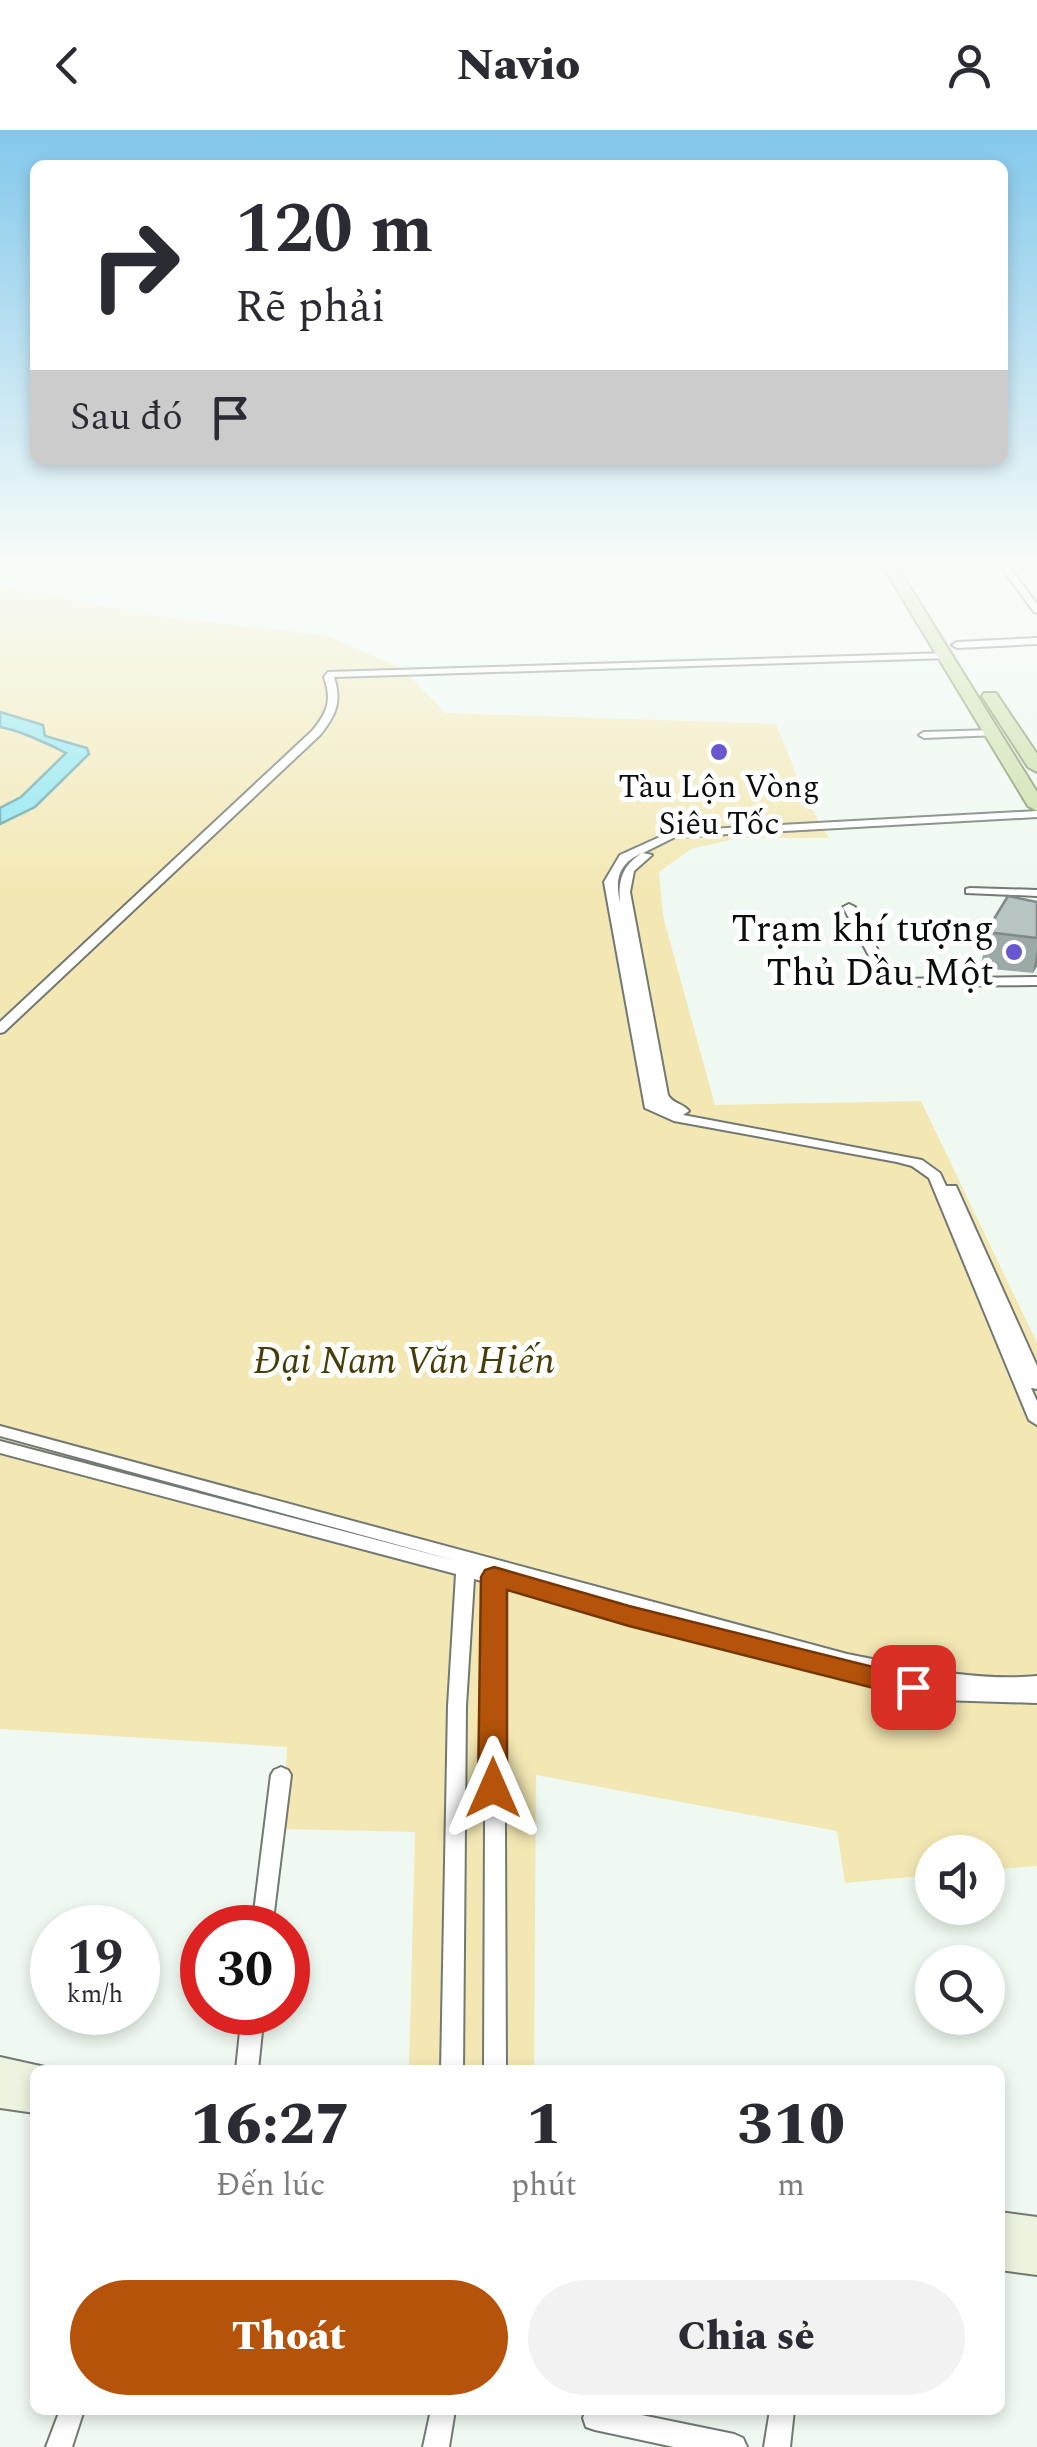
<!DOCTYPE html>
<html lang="vi">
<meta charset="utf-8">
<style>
:root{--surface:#fff;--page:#f2f2f3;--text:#2b2b33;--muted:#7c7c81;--accent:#b45309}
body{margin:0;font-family:Spectral,serif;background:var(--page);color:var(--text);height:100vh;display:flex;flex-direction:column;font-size:38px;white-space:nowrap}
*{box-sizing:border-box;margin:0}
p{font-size:32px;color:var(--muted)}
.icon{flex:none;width:55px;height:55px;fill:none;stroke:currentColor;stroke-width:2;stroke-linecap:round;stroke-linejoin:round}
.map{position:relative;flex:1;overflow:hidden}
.details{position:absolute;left:30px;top:1935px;width:975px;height:350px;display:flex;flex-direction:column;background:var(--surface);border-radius:15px;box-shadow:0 5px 15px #0003}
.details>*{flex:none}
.top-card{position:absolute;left:30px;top:30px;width:978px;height:305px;border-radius:15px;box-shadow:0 5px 15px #0003;background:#fff;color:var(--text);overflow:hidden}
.buttons{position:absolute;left:915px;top:1705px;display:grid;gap:20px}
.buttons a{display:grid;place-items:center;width:90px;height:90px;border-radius:50%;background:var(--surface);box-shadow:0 5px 15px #0003;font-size:50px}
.speed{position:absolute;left:30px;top:1775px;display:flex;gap:20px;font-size:50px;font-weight:700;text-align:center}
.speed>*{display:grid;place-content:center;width:130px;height:130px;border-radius:50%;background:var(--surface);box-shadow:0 5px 15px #0003;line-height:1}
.speed small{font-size:25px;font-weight:400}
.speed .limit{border:15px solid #d22;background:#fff;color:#111}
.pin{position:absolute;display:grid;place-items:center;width:85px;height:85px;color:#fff;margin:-42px;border-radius:20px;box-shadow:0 5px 15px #0006}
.me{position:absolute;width:110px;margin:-55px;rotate:0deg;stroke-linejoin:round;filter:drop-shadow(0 0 8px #0008)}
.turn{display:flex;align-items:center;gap:35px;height:210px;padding:0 40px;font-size:45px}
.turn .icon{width:130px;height:130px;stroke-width:2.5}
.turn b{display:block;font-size:70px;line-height:85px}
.then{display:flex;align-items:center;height:95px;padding:0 40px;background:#0003;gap:20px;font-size:38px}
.eta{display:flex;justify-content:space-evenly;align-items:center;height:170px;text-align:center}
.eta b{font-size:60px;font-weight:800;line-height:70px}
.primary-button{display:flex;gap:20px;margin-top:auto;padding:20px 40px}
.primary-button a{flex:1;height:115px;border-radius:60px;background:var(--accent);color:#fff;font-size:40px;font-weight:800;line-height:115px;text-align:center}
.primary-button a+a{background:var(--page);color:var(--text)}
header{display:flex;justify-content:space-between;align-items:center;height:130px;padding:0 40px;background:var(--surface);font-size:45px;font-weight:800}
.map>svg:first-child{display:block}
.green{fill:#f3e8b4}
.water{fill:#8de6f0;stroke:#66a5ab;stroke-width:2.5}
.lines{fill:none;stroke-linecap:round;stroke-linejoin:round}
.minor-casing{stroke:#717972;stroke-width:4}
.secondary-casing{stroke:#717972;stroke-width:4}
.trunk-casing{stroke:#7f9162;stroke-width:4}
.minor{fill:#fff;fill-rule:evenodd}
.secondary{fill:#ecf3de;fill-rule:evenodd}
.trunk{fill:#cbdfa7;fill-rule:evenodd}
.wall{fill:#9da9a6}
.shaded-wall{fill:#808987}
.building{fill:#b7c4c1;stroke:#808987;stroke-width:2.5}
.route{fill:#b45309;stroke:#753606;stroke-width:2.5}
.poi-dot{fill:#6957d0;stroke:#fff;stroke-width:4}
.labels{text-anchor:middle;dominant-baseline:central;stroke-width:10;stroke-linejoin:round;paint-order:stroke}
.far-poi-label{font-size:32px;fill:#0a0e0b;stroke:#fff}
.poi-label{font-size:38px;fill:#0a0e0b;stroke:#fff;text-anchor:end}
.park-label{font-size:38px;font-style:italic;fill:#473d07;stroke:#fff}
</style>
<header><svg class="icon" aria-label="back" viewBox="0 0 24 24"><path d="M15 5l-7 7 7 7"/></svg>Navio<svg class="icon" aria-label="person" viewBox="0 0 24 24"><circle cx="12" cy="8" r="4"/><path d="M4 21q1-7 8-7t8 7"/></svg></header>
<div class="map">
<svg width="1037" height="2317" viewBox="0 0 1037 2317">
<rect width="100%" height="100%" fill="#eff9f1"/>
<path class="green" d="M0,452l7,7 155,28 163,18 78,34 42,44 331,11 31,77 22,37h-90l-48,11 -32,23 4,44 52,189 206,-4 116,242v523l-49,4v-18h-56v23l-87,8 -8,-52 -301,-56 -2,295h-125l6,-238 -133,-3 5,-82 -287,-18z"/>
<path class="water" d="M0,582l43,13 2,11 42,12 2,6 -54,53 -35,17v-16l21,-11 45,-44c-17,-9 -48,-23 -66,-26z"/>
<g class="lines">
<g class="minor-casing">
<g id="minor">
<path d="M1002,438h8l27,36v9l-3,-1z"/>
<path d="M1037,508v6l-80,4 -5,-3 5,-3z"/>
<path d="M948,523l5,3 -2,2 -617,19c8,25 2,38 -14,58l-316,297 -4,1v-11l312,-291c16,-19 20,-31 12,-54l4,-5z"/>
<path d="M994,600l5,3 -1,2 -74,3 -5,-3 5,-3z"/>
<path d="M1037,681v6l-362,20 -32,16 9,2 -18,16 -4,21 38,203c5,9 15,8 21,16l-6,4 239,45 18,13 6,13h10l81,180v23l-6,-1 6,13v24l-8,-5 -100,-242 -17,-12 -15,-4 -223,-41 -29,-13 -41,-226 16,-27 53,-24zM642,723c-20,13 -24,27 -22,50 -5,-24 -2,-39 22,-50z"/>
<path d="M970,758l67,2v6l-71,-3v-4z"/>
<path d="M849,774l6,3 38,72 144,-2v8l-152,1 -42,-79z"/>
<path d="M0,1296l847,228c63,12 125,28 190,22v27l-97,-3 -53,-11 -383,-102 2,483h-22l2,-488 -12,-3 -8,127 -3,364h-22l7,-364 8,-132 -456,-121v-12l457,120 -457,-125z"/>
<path d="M281,1637l7,3 3,5 -19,153h-20l19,-153 3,-5z"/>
<path d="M242,1882h22l-6,58h-22z"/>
<path d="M60,2280h24l-12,37h-26z"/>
<path d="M431,2280h24l-6,37h-26z"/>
<path d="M586,2280h31l117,24 9,4 4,9h-73l-79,-17 -9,-3 -3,-9z"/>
<path d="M770,2280h24l-4,37h-26z"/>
</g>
</g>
<g class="secondary-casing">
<g id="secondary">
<path d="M0,1927l45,10 2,3h-12v43l-35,-5z"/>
<path d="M1000,2082l37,5v58l-37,-5z"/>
</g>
</g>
<g class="trunk-casing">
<g id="trunk">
<path d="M884,438h14l139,224v19l-9,-5z"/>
<path d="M984,563h12l41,61v18l-9,-5 -46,-71z"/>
</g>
</g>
<use href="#minor" class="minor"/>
<use href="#secondary" class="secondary"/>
<use href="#trunk" class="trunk"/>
</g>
<path class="wall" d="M1037,772v64l-4,7 -52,-5 5,-36z"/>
<path class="shaded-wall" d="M1037,818v18l-4,7z"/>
<path class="building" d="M1008,766l29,6v36l-51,-6z"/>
<linearGradient id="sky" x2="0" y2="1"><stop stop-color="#83c8eb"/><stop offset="0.57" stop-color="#f8fcf9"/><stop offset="1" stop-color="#f8fcf9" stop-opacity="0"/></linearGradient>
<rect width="1037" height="762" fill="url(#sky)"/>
<path class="route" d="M494,1437l135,39 284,71 10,3 4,7 -4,8 -10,3 -284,-72 -122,-36v198l-4,8 -10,3 -11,-3 -4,-8 3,-211 4,-7z"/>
<g class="poi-dot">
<circle cx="719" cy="622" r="10"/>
<circle cx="1014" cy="822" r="10"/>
</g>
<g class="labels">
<g class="far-poi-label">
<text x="719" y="657">Tàu Lộn Vòng<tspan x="719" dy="37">Siêu Tốc</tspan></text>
</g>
<g class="poi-label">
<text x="994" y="800">Trạm khí tượng<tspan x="994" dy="44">Thủ Dầu Một</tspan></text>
</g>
<g class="park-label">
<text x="404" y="1232">Đại Nam Văn Hiến</text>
</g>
</g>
</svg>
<div class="buttons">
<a><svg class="icon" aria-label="sound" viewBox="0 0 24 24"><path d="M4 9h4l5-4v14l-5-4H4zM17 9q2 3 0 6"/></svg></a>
<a><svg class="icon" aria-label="search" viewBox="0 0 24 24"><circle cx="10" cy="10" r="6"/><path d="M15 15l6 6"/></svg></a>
</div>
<div class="speed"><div>19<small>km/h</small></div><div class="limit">30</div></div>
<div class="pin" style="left:913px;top:1557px;background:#d93025"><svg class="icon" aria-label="arrive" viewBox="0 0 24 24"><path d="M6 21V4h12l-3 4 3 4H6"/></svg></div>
<svg class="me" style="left:493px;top:1658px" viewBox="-20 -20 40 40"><path d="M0-17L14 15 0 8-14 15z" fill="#b45309" stroke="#fff" stroke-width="4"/></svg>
<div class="top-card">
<div class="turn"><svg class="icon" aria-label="right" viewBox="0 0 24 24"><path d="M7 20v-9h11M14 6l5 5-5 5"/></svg><div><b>120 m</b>Rẽ phải</div></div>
<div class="then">Sau đó<svg class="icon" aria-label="arrive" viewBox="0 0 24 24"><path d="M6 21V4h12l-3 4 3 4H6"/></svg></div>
</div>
<section class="details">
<div class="eta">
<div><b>16:27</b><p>Đến lúc</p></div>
<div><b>1</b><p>phút</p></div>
<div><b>310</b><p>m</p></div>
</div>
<div class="primary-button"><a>Thoát</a><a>Chia sẻ</a></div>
</section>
</div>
